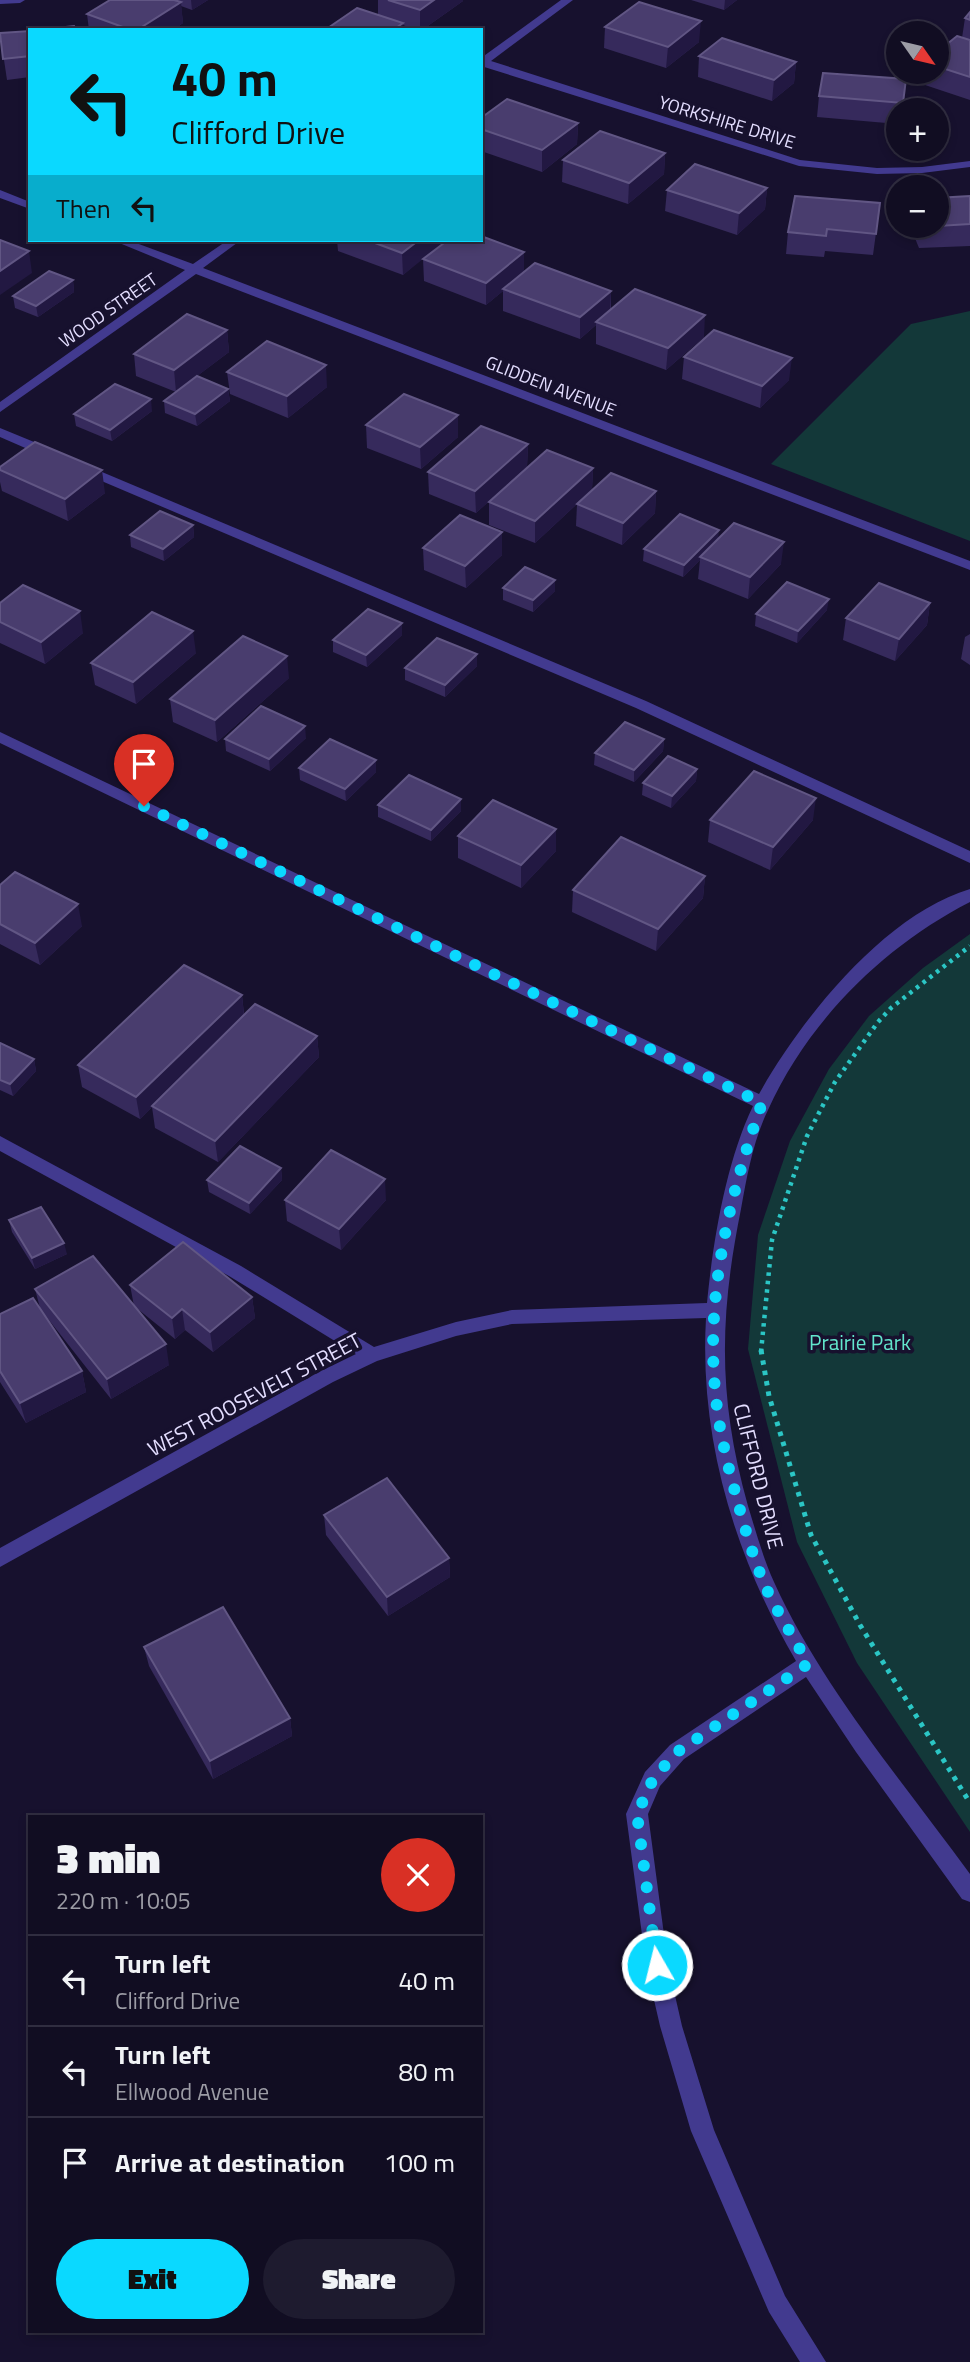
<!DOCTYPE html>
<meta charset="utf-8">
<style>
:root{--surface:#110d22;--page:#1e1b2f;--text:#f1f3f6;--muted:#9c9ca5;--line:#302d40;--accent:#0ad9ff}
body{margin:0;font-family:"Titillium Web",sans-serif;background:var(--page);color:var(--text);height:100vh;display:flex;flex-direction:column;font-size:26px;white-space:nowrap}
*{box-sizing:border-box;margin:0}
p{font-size:23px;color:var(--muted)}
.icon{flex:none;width:38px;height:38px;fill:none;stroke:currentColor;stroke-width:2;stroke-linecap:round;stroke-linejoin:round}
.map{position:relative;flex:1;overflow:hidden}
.panel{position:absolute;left:28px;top:1815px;width:455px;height:518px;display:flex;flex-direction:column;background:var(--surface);border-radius:0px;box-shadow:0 4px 10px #0003,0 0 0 2px var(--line)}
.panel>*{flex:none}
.top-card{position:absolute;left:28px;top:28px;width:455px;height:214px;border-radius:0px;box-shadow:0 4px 10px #0003,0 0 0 2px var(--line);background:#0ad9ff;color:#111;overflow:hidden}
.needle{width:46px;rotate:124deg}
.buttons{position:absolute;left:886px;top:21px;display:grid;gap:14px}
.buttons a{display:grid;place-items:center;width:63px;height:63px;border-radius:50%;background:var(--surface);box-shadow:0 4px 10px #0003,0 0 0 2px var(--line);font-size:35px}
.pin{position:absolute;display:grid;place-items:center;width:60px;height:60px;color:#fff;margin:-72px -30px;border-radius:50% 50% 50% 0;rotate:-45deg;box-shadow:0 0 7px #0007}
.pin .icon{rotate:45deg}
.me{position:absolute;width:77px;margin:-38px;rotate:352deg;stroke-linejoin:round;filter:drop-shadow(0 0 5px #0008)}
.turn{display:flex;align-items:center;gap:24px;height:147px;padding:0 28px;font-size:32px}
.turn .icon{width:91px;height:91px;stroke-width:2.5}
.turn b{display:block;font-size:49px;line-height:60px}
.then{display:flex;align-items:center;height:66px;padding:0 28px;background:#0003;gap:14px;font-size:26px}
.round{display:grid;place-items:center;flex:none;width:74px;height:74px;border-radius:37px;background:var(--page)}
.summary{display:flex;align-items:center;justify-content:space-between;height:119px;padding:0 28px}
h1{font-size:42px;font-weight:800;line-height:52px}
.cta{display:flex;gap:14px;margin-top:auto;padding:14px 28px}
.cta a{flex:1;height:80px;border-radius:42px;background:var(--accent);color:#111;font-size:28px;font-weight:800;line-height:80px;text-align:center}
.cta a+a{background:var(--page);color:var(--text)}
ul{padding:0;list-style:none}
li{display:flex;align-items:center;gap:21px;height:91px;padding:0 28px;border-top:2px solid var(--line)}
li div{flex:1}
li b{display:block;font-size:26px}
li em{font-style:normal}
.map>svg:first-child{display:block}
.green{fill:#133839}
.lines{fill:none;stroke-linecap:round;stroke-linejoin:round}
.path-far1{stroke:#2bc6c5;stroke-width:4.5;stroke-dasharray:3.5 5;stroke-linecap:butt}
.path{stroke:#2bc6c5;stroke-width:5;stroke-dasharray:4.5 6;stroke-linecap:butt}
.minor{fill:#423a8f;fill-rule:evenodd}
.wall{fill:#362a5c}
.shaded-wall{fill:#221842}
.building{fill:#493d6e;stroke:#615684;stroke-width:2}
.route{stroke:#0ad9ff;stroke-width:12;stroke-dasharray:0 21.6}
.labels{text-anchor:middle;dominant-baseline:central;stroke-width:7;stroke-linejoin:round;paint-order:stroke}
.far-street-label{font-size:18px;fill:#e4deff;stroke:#17112e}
.park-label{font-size:21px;fill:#62e6cd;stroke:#17112e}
.street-label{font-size:21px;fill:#e4deff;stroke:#17112e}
</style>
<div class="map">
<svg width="970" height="2362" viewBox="0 0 970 2362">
<rect width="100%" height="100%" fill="#17112e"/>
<g class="green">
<path d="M970,311v230l-199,-77 140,-140z"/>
<path d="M970,934v898l-113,-169 -60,-121 -49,-193 10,-114 32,-94 39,-72 40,-53 54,-48z"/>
</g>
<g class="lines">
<path class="path-far1" d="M761,1352l11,-112 35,-104 28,-54 43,-60 13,-14 79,-62"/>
<path class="path" d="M761,1350l8,46 42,139 49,90 110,178"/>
<g class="minor">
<path d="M0,0h25l-5,3 -20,1z"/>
<path d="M561,0h12l-82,61 309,99 77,8 45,-1 48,-6v6l-48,6 -45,1 -78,-8 -318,-100v-8z"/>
<path d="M0,190l30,12v7l-30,-11z"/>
<path d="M112,240h16l65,24 35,-24h13l-38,28 767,293v9l-774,-296 -196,138v-10l185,-132z"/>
<path d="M0,428l56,23 2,3 -2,3h-10l-46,-20z"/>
<path d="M83,464l563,237 324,150v12l-334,-155 -558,-237v-6z"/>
<path d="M0,732l759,362c41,-74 126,-180 211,-205v13c-86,44 -162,119 -202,208 -15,31 -21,66 -27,99 -22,109 -23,190 7,297 8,26 15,52 26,76 47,104 129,200 196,292v28l-8,-3 -106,-147 -50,-75 -122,82 -24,27 -12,28 20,151 14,61 32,104 71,166 41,66h-26l-31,-50 -78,-181 -31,-105 -14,-61 -20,-151 19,-42 25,-27 126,-84c-61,-104 -97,-222 -90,-343l-194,6 -56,12 -79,25 -44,21 -333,185v-19l319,-176 37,-18 -127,-78 -229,-125v-15l241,130 133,81 82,-25 56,-12 195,-7c6,-62 19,-141 46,-197l-753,-363z"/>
</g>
</g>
<g class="wall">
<path d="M110,0h98l-16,10 -11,-4 2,17 -10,7h-84l-2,-16z"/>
<path d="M378,0h85v1l-41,29h-6l-13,-5v5l-25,-15z"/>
<path d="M691,0h46l-13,10z"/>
<path d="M970,12v88l-48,-16 1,-12h13v-19l26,-15 3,-20z"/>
<path d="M605,27l94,15 -33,26 -62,-20z"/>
<path d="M30,31v46l-23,3 -7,-47z"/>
<path d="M699,56l97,6 -2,21 -22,18 -74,-24z"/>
<path d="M906,79l-4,31h-4v14l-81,-7 2,-21z"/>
<path d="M481,118l97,5 -1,21 -35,28 -61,-21z"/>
<path d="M665,153l-1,21 -36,30 -66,-22 1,-22z"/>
<path d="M767,188l-2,21 -28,26 -72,-24 2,-21z"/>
<path d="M970,196v50l-51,2 -9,-22h26z"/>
<path d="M880,203l-7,52 -48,-4 -1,6 -38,-3 2,-22z"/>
<path d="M337,240h106l-40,35 -65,-24z"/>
<path d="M423,259l101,13 87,19v19l93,27 -38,33 -70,-26v-19l-16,14 -77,-28v-20l-17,14 -62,-24z"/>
<path d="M73,280l1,12 -36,25 -23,-9 -2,-12z"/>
<path d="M227,330l2,22 -32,24 31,13 2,12 -33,25 -32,-13 -1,-12 12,-9 -40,-16 -2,-22z"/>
<path d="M684,357l105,23 -29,28 -78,-29z"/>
<path d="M227,372l100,15 -39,31 -58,-24z"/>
<path d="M152,411l-40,30 -36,-15 -2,-12z"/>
<path d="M366,425l92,12 -37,32 -54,-21z"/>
<path d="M528,444l-1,23 -51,46 -47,-19 -1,-22z"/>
<path d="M0,467l105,26 -37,28 -66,-30 -2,-9z"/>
<path d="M593,468l-1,22 -57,53 -46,-18v-23z"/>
<path d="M656,491l-1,22 -33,32 -46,-19 1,-22z"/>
<path d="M193,525l1,12 -30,24 -33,-14 -1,-12z"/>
<path d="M719,538l62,26 -33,35 -50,-20 2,-19 -17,17 -40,-16 1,-12z"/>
<path d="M423,548l79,7 -36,33 -42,-18z"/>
<path d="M503,588l52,3 -22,21 -30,-12z"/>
<path d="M0,603l83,30 -38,31 -45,-21z"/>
<path d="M930,603l-3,22 -32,36 -52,-21 3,-22z"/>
<path d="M827,610l-30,33 -42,-17 1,-12z"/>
<path d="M970,634v31l-9,-6 4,-22z"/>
<path d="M402,635l-35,32 -34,-15v-12z"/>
<path d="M196,653l-60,51 -41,-19 -4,-22z"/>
<path d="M477,654v12l-32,31 -40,-17v-12z"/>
<path d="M289,678l-72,64 -44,-20 -3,-23z"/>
<path d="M306,738l-36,33 -44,-20 -1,-12z"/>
<path d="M664,739l-1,12 -29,31 -40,-17 1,-12z"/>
<path d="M299,768l77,4 -30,29 -46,-21z"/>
<path d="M697,769l-1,12 -25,27 -29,-13 1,-12z"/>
<path d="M461,799v12l-30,30 -53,-24v-12z"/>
<path d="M710,820h103l-43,50 -62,-28z"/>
<path d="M458,836l98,15 -35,37 -63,-30z"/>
<path d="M705,876l-2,22 -47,53 -84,-39 1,-22z"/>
<path d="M0,885l82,41 -42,39 -40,-21z"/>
<path d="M242,995l2,19 73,22 2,21 -101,105 -63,-34 -3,-21 -12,12 -58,-32 -4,-22z"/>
<path d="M0,1043l34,16 2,12 -23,25 -13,-6z"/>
<path d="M281,1168l1,12 -32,34 -41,-22 -2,-12z"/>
<path d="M285,1200h101l-45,50 -54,-29z"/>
<path d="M9,1220l58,34 -32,15 -23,-37z"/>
<path d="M130,1285l122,12 3,21 -42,34 -28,-22 -10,9 -41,-33z"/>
<path d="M35,1289l134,76 -58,34 -66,-84 37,56 4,21 -60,31 -26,-41v-68l40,-6z"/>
<path d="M324,1515l125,43 1,19 -62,39 -62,-81z"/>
<path d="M144,1647l146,71 2,18 -79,43 -64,-113z"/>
</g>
<g class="shaded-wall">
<path d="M191,0h17l-16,10z"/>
<path d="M434,0h29v1l-41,29h-2v-20z"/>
<path d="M725,0h12l-13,10z"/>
<path d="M181,2l2,21 -10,7h-36z"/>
<path d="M701,21l-2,21 -33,26 2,-21z"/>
<path d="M403,23v7h-10z"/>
<path d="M796,62l-2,21 -22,18 2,-21z"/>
<path d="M578,123l-1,21 -35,28v-22z"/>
<path d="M665,153l-1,21 -36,30 1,-21z"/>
<path d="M767,188l-2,21 -28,26 2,-22z"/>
<path d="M419,240h24v3l-40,32 -1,-22z"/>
<path d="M29,251l3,22 -32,22v-24z"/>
<path d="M524,252v22l-21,15v2l-17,14v-22z"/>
<path d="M73,280l1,12 -36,25 -2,-11z"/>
<path d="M611,291l-1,22 -14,9v3l-16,14v-22z"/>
<path d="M705,315l-1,22 -38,33 2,-22z"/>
<path d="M227,330l2,22 -53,40 -2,-22z"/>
<path d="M792,358l-3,22 -29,28 2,-22z"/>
<path d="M326,365l1,22 -39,31 -1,-22z"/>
<path d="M228,389l2,12 -33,25 -2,-12z"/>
<path d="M151,399l1,12 -40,30 -2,-11z"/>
<path d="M458,415v22l-37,32 -1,-22z"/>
<path d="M528,444l-1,23 -51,46 -1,-22z"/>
<path d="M593,468l-1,22 -57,53v-22z"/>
<path d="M102,470l3,23 -37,28 -3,-22z"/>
<path d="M656,491l-1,22 -33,32 1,-22z"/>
<path d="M193,525l1,12 -30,24 -1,-12z"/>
<path d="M719,530l-1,12 -18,15v3l-17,17 1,-12z"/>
<path d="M502,532v23l-36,33 -1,-22z"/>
<path d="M784,542l-3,22 -33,35 2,-22z"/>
<path d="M555,580v11l-22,21v-12z"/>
<path d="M829,599l-2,11 -30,33 1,-12z"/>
<path d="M930,603l-3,22 -32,36 4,-22z"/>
<path d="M80,611l3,22 -38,31 -4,-22z"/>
<path d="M402,623v12l-35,32 -1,-12z"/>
<path d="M193,631l3,22 -60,51 -3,-22z"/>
<path d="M477,654v12l-32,31v-12z"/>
<path d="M287,656l2,22 -72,64 -2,-22z"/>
<path d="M305,726l1,12 -36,33 -1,-12z"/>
<path d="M664,739l-1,12 -29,31v-12z"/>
<path d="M376,760v12l-30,29 -1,-12z"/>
<path d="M697,769l-1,12 -25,27 1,-12z"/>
<path d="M816,798l-3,22 -43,50 3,-23z"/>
<path d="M461,799v12l-30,30v-11z"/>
<path d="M556,829v22l-35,37v-23z"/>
<path d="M705,876l-2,22 -47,53 2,-22z"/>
<path d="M78,904l4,22 -42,39 -5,-22z"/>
<path d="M242,995l2,22 -104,102 -4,-22z"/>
<path d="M317,1036l2,21 -101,105 -3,-21z"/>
<path d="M34,1059l2,12 -23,25 -3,-12z"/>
<path d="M281,1168l1,12 -32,34 -1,-11z"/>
<path d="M385,1179l1,21 -45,50 -2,-21z"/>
<path d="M64,1243l3,11 -32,15 -3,-11z"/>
<path d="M252,1297l3,21 -42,34 -3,-20z"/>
<path d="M182,1309l3,21 -10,9 -3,-21z"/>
<path d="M166,1344l3,21 -58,34 -4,-20z"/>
<path d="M82,1371l4,21 -60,31 -6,-20z"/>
<path d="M449,1558l1,19 -62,39 -1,-19z"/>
<path d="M290,1718l2,18 -79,43 -3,-18z"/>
</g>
<g class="building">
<path d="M110,0h64l7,2 -44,28h-6l-44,-16z"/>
<path d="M388,0h46l-14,10z"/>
<path d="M639,2l62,19 -33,26 -63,-20z"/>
<path d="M357,8l46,15 -10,7h-68z"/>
<path d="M970,12v8l-5,-2z"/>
<path d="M74,26l1,4h-37z"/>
<path d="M30,31v25l-27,3 -3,-26z"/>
<path d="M957,36l13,4v37l-34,-11v-13z"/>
<path d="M722,38l74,24 -22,18 -75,-24z"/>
<path d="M823,73l83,6 -3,24 -84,-7z"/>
<path d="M507,99l71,24 -36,27 -61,-21v-11z"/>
<path d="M600,131l65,22 -36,30 -66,-23z"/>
<path d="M695,164l72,24 -28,25 -72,-23z"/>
<path d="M795,196l85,7 -4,31 -49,-5 -1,7 -38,-4z"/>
<path d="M970,196v28l-48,3v-1h14v-28z"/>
<path d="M481,236l43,16 -38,31 -63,-24 25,-19h33z"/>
<path d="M0,240l29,11 -29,20z"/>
<path d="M367,240h52l-17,13z"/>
<path d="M535,263l76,28 -31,26 -77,-28z"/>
<path d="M49,271l24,9 -37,26 -23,-10z"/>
<path d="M635,289l70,26 -37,33 -72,-26z"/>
<path d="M187,314l40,16 -53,40 -40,-16z"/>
<path d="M714,330l78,28 -30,28 -78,-29z"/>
<path d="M267,341l59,24 -39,31 -60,-24z"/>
<path d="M197,376l31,13 -33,25 -31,-13z"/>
<path d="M115,384l36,15 -41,31 -36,-16z"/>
<path d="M404,394l54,21 -38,32 -54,-22z"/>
<path d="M481,426l47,18 -53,47 -47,-19z"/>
<path d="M35,442l67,28 -37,29 -65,-29v-3z"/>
<path d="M547,450l46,18 -58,53 -46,-19z"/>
<path d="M611,473l45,18 -33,32 -46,-19z"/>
<path d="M160,511l33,14 -30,24 -33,-14z"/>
<path d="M680,514l39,16 -35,35 -40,-16z"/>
<path d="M460,515l42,17 -37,34 -42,-18z"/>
<path d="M734,523l50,19 -34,35 -50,-20z"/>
<path d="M525,567l30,13 -22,20 -30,-12z"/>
<path d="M787,582l42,17 -31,32 -42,-17z"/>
<path d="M879,583l51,20 -31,36 -53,-21z"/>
<path d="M23,585l57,26 -39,31 -41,-20v-19z"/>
<path d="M368,609l34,14 -36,32 -33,-15z"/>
<path d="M152,612l41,19 -60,51 -42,-19z"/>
<path d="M243,636l44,20 -72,64 -45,-21z"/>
<path d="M437,638l40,16 -32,31 -40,-17z"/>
<path d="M261,706l44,20 -36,33 -44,-20z"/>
<path d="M625,722l39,17 -30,31 -39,-17z"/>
<path d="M330,739l46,21 -31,29 -46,-21z"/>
<path d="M668,756l29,13 -25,27 -29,-13z"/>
<path d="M754,771l62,27 -43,49 -63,-27z"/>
<path d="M409,775l52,24 -30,31 -53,-25z"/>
<path d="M493,800l63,29 -35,36 -63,-29z"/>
<path d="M621,837l84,39 -47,53 -85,-39z"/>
<path d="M15,872l63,32 -43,39 -35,-19v-39z"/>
<path d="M184,965l58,30 -106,102 -58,-32z"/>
<path d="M255,1004l62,32 -102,105 -63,-35z"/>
<path d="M0,1043l34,16 -24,25 -10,-4z"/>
<path d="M240,1146l41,22 -32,35 -42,-23z"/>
<path d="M331,1150l54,29 -46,50 -54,-29z"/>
<path d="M41,1207l23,36 -32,15 -23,-38z"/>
<path d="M183,1242l69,55 -42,35 -28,-23 -10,9 -42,-33z"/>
<path d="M93,1256l73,88 -59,35 -72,-90z"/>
<path d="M33,1298l49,73 -62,32 -20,-32v-57z"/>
<path d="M387,1478l62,80 -62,39 -63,-82z"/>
<path d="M223,1607l67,111 -80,43 -66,-114z"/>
</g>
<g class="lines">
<path class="route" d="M144,806l618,297c-32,91 -56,189 -47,286 3,37 12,74 22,110 8,30 17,62 30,91 12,25 28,49 41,74l-131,88 -24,27 -16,35 20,151"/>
</g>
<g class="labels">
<g class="far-street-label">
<text transform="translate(727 122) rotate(17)">YORKSHIRE DRIVE</text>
<text transform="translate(108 310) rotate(-35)">WOOD STREET</text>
<text transform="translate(551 386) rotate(21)">GLIDDEN AVENUE</text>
</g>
<g class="park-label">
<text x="860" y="1342">Prairie Park</text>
</g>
<g class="street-label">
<text transform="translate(254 1394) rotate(-28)">WEST ROOSEVELT STREET</text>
<text transform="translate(759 1476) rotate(76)">CLIFFORD DRIVE</text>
</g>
</g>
</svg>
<div class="buttons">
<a><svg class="needle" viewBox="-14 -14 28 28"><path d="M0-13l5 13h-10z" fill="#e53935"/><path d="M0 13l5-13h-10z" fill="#9c9ca5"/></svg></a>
<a>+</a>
<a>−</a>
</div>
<div class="pin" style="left:144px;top:806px;background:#d93025"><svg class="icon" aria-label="arrive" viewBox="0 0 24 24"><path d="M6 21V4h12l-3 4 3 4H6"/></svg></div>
<svg class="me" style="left:657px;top:1965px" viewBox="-20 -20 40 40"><circle r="17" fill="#0ad9ff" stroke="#fff" stroke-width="3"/><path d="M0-11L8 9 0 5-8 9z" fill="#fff"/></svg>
<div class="top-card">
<div class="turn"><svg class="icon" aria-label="left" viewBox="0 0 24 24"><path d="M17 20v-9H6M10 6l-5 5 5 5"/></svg><div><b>40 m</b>Clifford Drive</div></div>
<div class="then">Then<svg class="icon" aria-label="left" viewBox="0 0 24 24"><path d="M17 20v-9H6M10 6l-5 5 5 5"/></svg></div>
</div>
<section class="panel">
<div class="summary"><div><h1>3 min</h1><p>220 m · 10:05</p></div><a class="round" style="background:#d93025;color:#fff"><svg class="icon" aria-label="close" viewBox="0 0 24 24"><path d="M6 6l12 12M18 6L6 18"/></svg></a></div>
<ul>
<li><svg class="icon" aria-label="left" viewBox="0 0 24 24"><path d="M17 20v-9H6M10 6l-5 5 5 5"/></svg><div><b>Turn left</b><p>Clifford Drive</p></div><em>40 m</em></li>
<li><svg class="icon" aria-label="left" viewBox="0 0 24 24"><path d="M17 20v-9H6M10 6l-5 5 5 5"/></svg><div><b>Turn left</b><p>Ellwood Avenue</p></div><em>80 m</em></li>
<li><svg class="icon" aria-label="arrive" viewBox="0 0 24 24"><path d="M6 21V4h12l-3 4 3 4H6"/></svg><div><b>Arrive at destination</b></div><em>100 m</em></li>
</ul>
<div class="cta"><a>Exit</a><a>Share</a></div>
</section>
</div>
